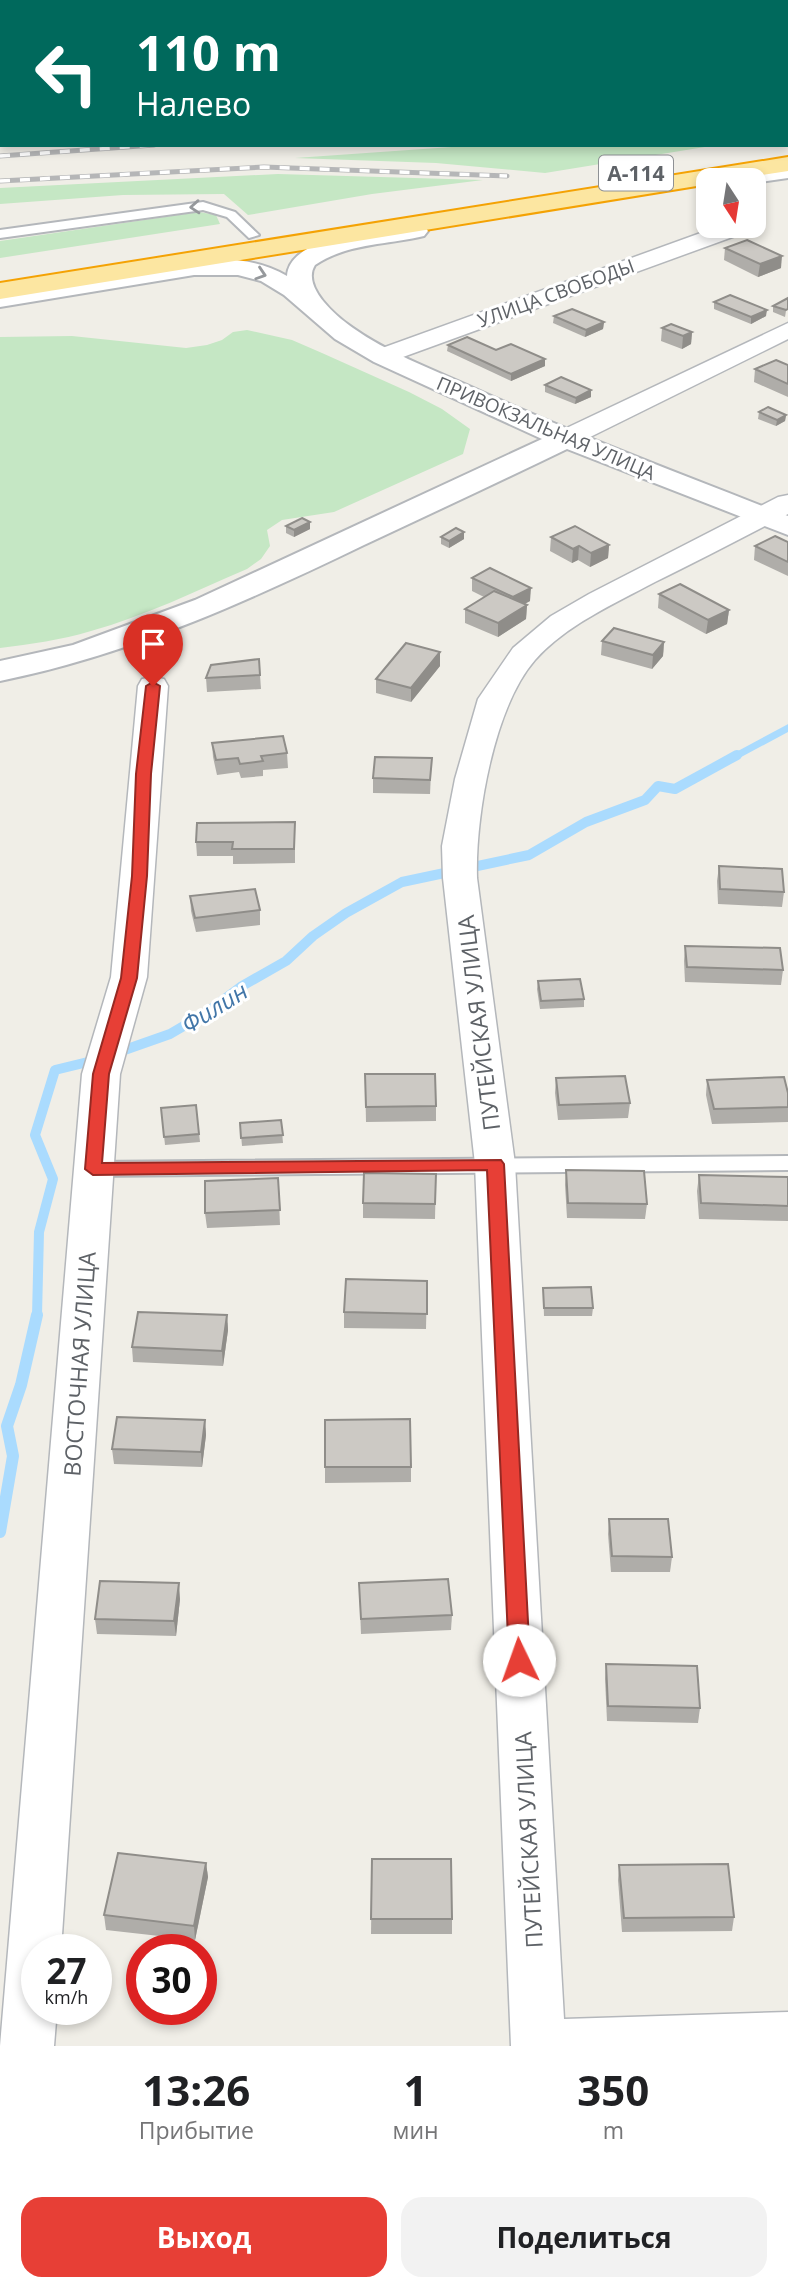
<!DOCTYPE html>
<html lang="ru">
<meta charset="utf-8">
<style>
:root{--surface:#fff;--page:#f2f2f2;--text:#202124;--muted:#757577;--accent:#e73f36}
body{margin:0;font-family:"Open Sans",sans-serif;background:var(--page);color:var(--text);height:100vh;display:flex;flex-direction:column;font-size:26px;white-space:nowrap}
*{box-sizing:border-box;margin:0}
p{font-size:23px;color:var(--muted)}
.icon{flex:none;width:38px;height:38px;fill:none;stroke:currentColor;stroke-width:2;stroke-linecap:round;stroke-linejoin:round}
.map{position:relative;height:2046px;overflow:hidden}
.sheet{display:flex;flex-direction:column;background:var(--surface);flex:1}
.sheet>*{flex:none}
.guide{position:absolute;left:0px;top:0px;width:789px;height:147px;box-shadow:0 4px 10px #0003;background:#00695c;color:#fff;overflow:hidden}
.needle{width:46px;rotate:168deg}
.tools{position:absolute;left:696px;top:168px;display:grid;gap:14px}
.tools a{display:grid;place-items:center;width:70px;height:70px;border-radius:14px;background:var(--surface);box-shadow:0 4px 10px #0003;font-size:35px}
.speed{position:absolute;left:21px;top:1934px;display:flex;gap:14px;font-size:35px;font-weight:700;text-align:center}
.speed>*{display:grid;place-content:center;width:91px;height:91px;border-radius:50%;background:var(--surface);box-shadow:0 4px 10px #0003;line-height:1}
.speed small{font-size:18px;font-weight:400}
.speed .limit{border:10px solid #d22;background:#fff;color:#111}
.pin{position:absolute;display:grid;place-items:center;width:60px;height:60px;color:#fff;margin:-72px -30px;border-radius:50% 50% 50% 0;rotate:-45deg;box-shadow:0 0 7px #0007}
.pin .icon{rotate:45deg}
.me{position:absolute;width:77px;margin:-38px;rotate:357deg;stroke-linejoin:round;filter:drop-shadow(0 0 5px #0008)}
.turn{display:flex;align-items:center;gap:24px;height:147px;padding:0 21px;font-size:32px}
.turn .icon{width:91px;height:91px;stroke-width:2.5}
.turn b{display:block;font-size:49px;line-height:60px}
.eta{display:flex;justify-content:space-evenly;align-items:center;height:119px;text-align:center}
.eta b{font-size:42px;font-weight:700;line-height:49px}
.cta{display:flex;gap:14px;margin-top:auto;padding:14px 21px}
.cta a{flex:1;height:80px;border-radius:21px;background:var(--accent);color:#fff;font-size:28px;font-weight:700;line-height:80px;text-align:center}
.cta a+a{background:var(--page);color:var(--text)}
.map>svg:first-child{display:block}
.green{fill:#c5e7c4}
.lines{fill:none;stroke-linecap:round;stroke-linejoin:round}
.stream-far2{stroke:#aadbfe;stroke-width:7}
.stream-far1{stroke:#aadbfe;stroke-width:10}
.stream{stroke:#aadbfe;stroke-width:12}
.service-casing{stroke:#b4b7bb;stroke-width:4}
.minor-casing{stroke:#b4b7bb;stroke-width:3}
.tertiary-casing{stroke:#b4b7bb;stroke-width:4}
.trunk-casing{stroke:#f4a204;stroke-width:4}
.service{fill:#fff;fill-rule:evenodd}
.minor{fill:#fff;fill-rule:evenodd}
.tertiary{fill:#fff;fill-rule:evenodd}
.trunk{fill:#fce6a1;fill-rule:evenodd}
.rail-casing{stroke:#b5b6b7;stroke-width:5}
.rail{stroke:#fff;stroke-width:3.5;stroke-dasharray:10;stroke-linecap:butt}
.wall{fill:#afada9}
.shaded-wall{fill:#8f8d89}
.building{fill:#ccc9c4;stroke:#8f8d89;stroke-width:2}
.oneway{stroke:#96999c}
.route{fill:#e73f36;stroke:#962923;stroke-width:2}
.labels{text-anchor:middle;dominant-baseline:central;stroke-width:6;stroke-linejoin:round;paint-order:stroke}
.far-street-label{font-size:19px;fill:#5e6267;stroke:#fff}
.shield{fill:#fff;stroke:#8e9195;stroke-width:2}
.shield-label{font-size:21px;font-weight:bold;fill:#5e6267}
.street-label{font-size:23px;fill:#5e6267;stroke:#fff}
.water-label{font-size:24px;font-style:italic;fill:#4276a8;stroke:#fff}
</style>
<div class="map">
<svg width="788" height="2046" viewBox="0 0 788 2046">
<rect width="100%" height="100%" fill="#f0eee7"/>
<g class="green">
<path d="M480,145h237l-172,28 -109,-10 -141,-5z"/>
<path d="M278,174l205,6 -111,14 -124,21 -24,-21 -101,1 -123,9v-16z"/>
<path d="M199,212l17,3 4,9 -220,34v-17z"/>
<path d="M247,330l45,10 30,13 87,39 33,17 28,20 -7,25 -129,58 -52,8 -15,10 3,16 -9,13 -14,10c-51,22 -102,47 -156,62 -30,9 -60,13 -91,17v-311l72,-1 114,12 21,-3 15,-5 11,-8z"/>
</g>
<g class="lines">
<path class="stream-far2" d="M734,757l54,-29"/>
<g class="stream-far1">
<path d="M116,1053l54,-19 36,-21 36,-27 44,-25 27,-25 33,-23 56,-31 127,-27 57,-33 59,-22 13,-14 17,3 62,-34"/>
<path d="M37,1316l2,-84 14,-53 -18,-44 20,-65 41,-10"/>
</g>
<path class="stream" d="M0,1532l13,-76 -6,-30 14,-41 16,-70"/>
<g class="service-casing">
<g id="service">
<path d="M663,0h63l-1,2h-61z"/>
<rect x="0" y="110" width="2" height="6"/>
<path d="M203,202l32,10 24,23 -10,3 -22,-21 -24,-7 -203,28v-8z"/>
<path d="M788,1156v14l-695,6 -7,-2 -3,-5 3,-5 7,-2z"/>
</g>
</g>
<g class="minor-casing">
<g id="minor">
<path d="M720,226h18l3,4 -3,5 -346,126 -9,3 -9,-3 -4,-5 4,-5z"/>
<path d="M788,323v16l-214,106 -9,2 -9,-2 -4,-6 4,-6z"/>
<path d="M788,495v19c-44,23 -88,46 -133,68 -41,22 -89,43 -120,78 -41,47 -60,157 -58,218l38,286 49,855 224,-7v34h-277l-36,-882 -32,-286 -1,-32 13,-67 23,-80 35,-51 38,-32 38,-22 189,-97z"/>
<path d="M153,677l11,2 4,7 -21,291 -27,97 -59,876h-24v59h20l-3,37h-54l82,-972 29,-97 27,-291 4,-7z"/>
</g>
</g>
<g class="tertiary-casing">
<g id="tertiary">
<path d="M788,164v14l-34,5v-3h-38l4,-5 8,-2z"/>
<path d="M416,224l8,2 4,5 -4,5c-37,9 -76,7 -109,29 -14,22 22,52 38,63 34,24 76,40 114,57 105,48 213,89 321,131v19l-221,-86c-68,33 -135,64 -203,96 -118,57 -235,110 -364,136v-20l73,-16 122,-45 347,-161 -168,-77 -39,-23 -51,-44 -23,-14 -23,-6h-44l-194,32v-16c37,-6 75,-11 112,-17 55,-9 124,-29 175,2 2,-41 98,-48 129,-52z"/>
</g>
</g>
<g class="trunk-casing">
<path id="trunk" d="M788,157v14l-58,9h-21v4l-709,115v-16z"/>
</g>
<use href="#service" class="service"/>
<use href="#minor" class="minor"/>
<use href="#tertiary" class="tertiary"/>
<use href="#trunk" class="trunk"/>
<g class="rail-casing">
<g id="rail">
<path d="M0,156l154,-11"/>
<path d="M0,181l264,-14 243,9"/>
</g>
</g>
<use href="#rail" class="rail"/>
</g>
<g class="wall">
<path d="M725,248l56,20 -23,9 -34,-17z"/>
<path d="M788,298l-3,19 -12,-5v-6z"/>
<path d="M714,302l52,14 -15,8 -37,-15z"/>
<path d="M554,316l50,6 -1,7 -18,8 -32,-14z"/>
<path d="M671,324l21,8 -1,12 -9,5 -21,-8 1,-13z"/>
<path d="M448,345l48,5 49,16 -34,15 -64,-30z"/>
<path d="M788,365v32l-34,-15 1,-13z"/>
<path d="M545,385l46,12 -16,7 -30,-12z"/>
<path d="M759,412l27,3 -1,6 -9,5 -18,-7z"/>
<path d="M310,522v7l-16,8 -8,-4v-7z"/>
<path d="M464,532v7l-15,9 -8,-4v-7z"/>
<path d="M551,537l58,8 -1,13 -18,9 -12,-7 -6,3 -22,-12z"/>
<path d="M788,542v34l-34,-16 1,-14z"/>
<path d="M472,578l58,23 -6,3 3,1 -1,14 -28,18 -33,-14v-14l19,-12 -12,-6z"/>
<path d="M659,594l70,16 -2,14 -21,10 -48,-26z"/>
<path d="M602,641l62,1 -1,14 -11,13 -51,-14z"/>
<path d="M440,652v14l-29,36 -35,-9v-14z"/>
<path d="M260,675l1,14 -54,3 -1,-14z"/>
<path d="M212,743l75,10 1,15 -25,2v6l-22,2 -2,-6 -22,3 -4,-18z"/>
<path d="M431,773l-1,21 -57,-1v-15z"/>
<path d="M295,822v41l-62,1v-8h-36l-1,-14z"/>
<path d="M719,866l65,26 -2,15 -64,-3 -1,-23z"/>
<path d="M190,896l70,14v15l-64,7 -5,-21z"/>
<path d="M685,946l98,24 -2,15 -96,-3 -1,-21z"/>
<path d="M538,981l46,18v8l-44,2 -3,-20z"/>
<path d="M365,1074l71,32v15l-70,1z"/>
<path d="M556,1078l74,25 -2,15 -70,2 -3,-27z"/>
<path d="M707,1080l81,13v29l-76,2 -6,-29z"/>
<path d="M196,1105l4,37 -35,3 -4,-37z"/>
<path d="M281,1120l2,23 -41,3 -2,-23z"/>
<path d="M566,1170l81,34 -2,15 -78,-1 -2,-33z"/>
<path d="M436,1174l-1,45 -72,-1v-15z"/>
<path d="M699,1175l89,2v44l-89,-2 -2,-28z"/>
<path d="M278,1178l2,47 -73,3 -2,-15z"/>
<path d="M427,1281l-1,48 -82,-1v-16z"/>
<path d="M543,1288l50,20 -1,8h-48z"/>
<path d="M227,1315l1,15 -5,36 -90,-4 -1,-15z"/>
<path d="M205,1420l1,15 -4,32 -88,-3 -2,-15z"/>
<path d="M325,1467h86v15l-86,1z"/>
<path d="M609,1519l63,38 -2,15h-59l-3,-38z"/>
<path d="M359,1583l93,32 -1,15 -90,4z"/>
<path d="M180,1599l-4,37 -79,-2 -2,-15z"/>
<path d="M606,1664l94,44 -2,15 -91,-2 -2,-42z"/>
<path d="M372,1859l80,60v15h-81z"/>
<path d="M206,1863l2,14 -13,63 -89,-10 -2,-15z"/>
<path d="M619,1865l115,52 -2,14 -110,1 -4,-52z"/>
</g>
<g class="shaded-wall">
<path d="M782,256l-1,12 -23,9 2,-13z"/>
<path d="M767,310l-1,6 -15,8v-7z"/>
<path d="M604,322l-1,7 -18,8 1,-7z"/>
<path d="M692,332l-1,12 -9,5 1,-13z"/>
<path d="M545,359v7l-34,15v-7z"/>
<path d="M591,390v7l-16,7 1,-6z"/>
<path d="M786,415l-1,6 -9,5 1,-6z"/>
<path d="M310,522v7l-16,8v-7z"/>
<path d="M464,532v7l-15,9v-7z"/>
<path d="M609,545l-1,13 -18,9 1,-14z"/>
<path d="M579,546l-1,14 -6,3 1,-14z"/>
<path d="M531,588l-1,13 -18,10 1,-14z"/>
<path d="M527,605l-1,14 -28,18v-14z"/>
<path d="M729,610l-2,14 -21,10 2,-14z"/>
<path d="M664,642l-1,14 -11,13 1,-14z"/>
<path d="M440,652v14l-29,36v-14z"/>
<path d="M227,1315l1,15 -5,36 -1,-15z"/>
<path d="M205,1420l1,15 -4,32 -1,-15z"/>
<path d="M179,1583l1,16 -4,37 -2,-15z"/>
<path d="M206,1863l2,14 -13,63 -1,-14z"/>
</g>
<g class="building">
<path d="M707,1h19v1h-18z"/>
<path d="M747,240l35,16 -22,8 -35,-16z"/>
<path d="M730,295l37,15 -16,7 -37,-15z"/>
<path d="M788,298v11l-2,1 -13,-4z"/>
<path d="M572,309l32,13 -18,8 -32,-14z"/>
<path d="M671,324l21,8 -9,4 -21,-8z"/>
<path d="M467,337l29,13 15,-6 34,15 -34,15 -63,-29z"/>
<path d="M776,360l12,5v19l-33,-15z"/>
<path d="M561,377l30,13 -15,8 -31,-13z"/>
<path d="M768,407l18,8 -9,5 -18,-8z"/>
<path d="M302,518l8,4 -16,8 -8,-4z"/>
<path d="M575,526l34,19 -18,8 -12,-7 -6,3 -22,-12z"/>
<path d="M456,528l8,4 -15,9 -8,-4z"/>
<path d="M775,536l13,6v20l-33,-16z"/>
<path d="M490,568l41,20 -18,9 -41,-19z"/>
<path d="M680,584l49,26 -21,10 -49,-26z"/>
<path d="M494,591l33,14 -29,18 -33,-14z"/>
<path d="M614,628l50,14 -11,13 -51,-14z"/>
<path d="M406,643l34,9 -29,36 -35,-9z"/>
<path d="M259,659l1,16 -54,3 5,-13z"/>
<path d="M283,736l4,17 -26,3 2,5 -23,3 -2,-6 -22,2 -4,-17z"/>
<path d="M375,757l57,1 -2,22 -57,-2z"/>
<path d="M295,822l-1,27h-62l1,-7h-37l1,-19z"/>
<path d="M719,866l63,3 2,23 -64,-3z"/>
<path d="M255,889l5,21 -65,8 -5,-22z"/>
<path d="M685,946l95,2 3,22 -96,-3z"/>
<path d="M580,979l4,20 -43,2 -3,-20z"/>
<path d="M365,1074h70l1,32 -70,1z"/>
<path d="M625,1076l5,27 -71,2 -3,-27z"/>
<path d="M784,1077l4,16v14l-74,2 -7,-29z"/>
<path d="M196,1105l3,29 -35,3 -3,-29z"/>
<path d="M281,1120l2,15 -42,3 -1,-15z"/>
<path d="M566,1170l78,1 3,33 -79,-1z"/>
<path d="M364,1173l72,1 -1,30 -72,-1z"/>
<path d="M699,1175l89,2v29l-87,-3z"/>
<path d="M278,1178l2,32 -75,3v-32z"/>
<path d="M346,1279l81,2v33l-83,-2z"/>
<path d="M591,1287l2,21h-49l-1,-20z"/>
<path d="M138,1312l89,3 -5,36 -90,-4z"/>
<path d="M117,1417l88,3 -4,32 -89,-3z"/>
<path d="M410,1419l1,48h-86v-47z"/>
<path d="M609,1519h59l4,38 -60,-1z"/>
<path d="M448,1579l4,36 -91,4 -2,-36z"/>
<path d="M100,1581l79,2 -5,38 -79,-2z"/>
<path d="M606,1664l91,2 3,42 -92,-2z"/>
<path d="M118,1853l88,10 -12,63 -90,-11z"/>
<path d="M372,1859h79l1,60h-81z"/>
<path d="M728,1864l6,53 -110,1 -5,-53z"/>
</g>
<defs><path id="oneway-chevron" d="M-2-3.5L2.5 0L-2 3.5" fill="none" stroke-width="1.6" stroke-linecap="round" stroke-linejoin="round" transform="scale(1.75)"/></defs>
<g class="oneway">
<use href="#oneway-chevron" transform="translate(195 207) rotate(176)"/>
<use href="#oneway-chevron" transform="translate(261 274) rotate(18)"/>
</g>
<path class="route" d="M153,682l7,4 -9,88 -4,102 -10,102 -28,96 -7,89 399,-3 3,4 26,496 -3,7 -8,2 -7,-2 -3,-7 -22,-490 -394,5 -8,-6 8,-95 28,-96 11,-102 4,-102 10,-88z"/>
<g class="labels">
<g class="far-street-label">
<text transform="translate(556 293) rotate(-20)">УЛИЦА СВОБОДЫ</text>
<text transform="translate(546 428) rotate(23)">ПРИВОКЗАЛЬНАЯ УЛИЦА</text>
</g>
<rect class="shield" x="599" y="155.5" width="74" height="35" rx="5"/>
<g class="shield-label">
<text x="636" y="173">А-114</text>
</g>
<g class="street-label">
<text transform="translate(478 1023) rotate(-97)">ПУТЕЙСКАЯ УЛИЦА</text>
<text transform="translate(79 1364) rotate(-86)">ВОСТОЧНАЯ УЛИЦА</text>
<text transform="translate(528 1840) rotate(-93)">ПУТЕЙСКАЯ УЛИЦА</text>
</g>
<g class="water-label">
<text transform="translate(214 1007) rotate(-32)">Филин</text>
</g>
</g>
</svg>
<div class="tools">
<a><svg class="needle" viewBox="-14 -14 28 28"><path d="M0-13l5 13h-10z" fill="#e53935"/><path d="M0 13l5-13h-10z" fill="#757577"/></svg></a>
</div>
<div class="speed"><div>27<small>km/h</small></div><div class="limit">30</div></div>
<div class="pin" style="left:153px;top:686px;background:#d93025"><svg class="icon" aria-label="arrive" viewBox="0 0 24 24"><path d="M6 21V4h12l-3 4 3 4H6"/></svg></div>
<svg class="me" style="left:519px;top:1660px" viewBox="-20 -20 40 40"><circle r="19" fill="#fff"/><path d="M0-13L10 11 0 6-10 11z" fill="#e73f36"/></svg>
<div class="guide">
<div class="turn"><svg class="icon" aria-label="left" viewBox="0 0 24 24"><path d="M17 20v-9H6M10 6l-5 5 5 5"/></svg><div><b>110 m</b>Налево</div></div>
</div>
</div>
<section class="sheet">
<div class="eta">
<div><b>13:26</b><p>Прибытие</p></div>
<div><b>1</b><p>мин</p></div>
<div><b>350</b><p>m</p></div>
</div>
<div class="cta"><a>Выход</a><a>Поделиться</a></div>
</section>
